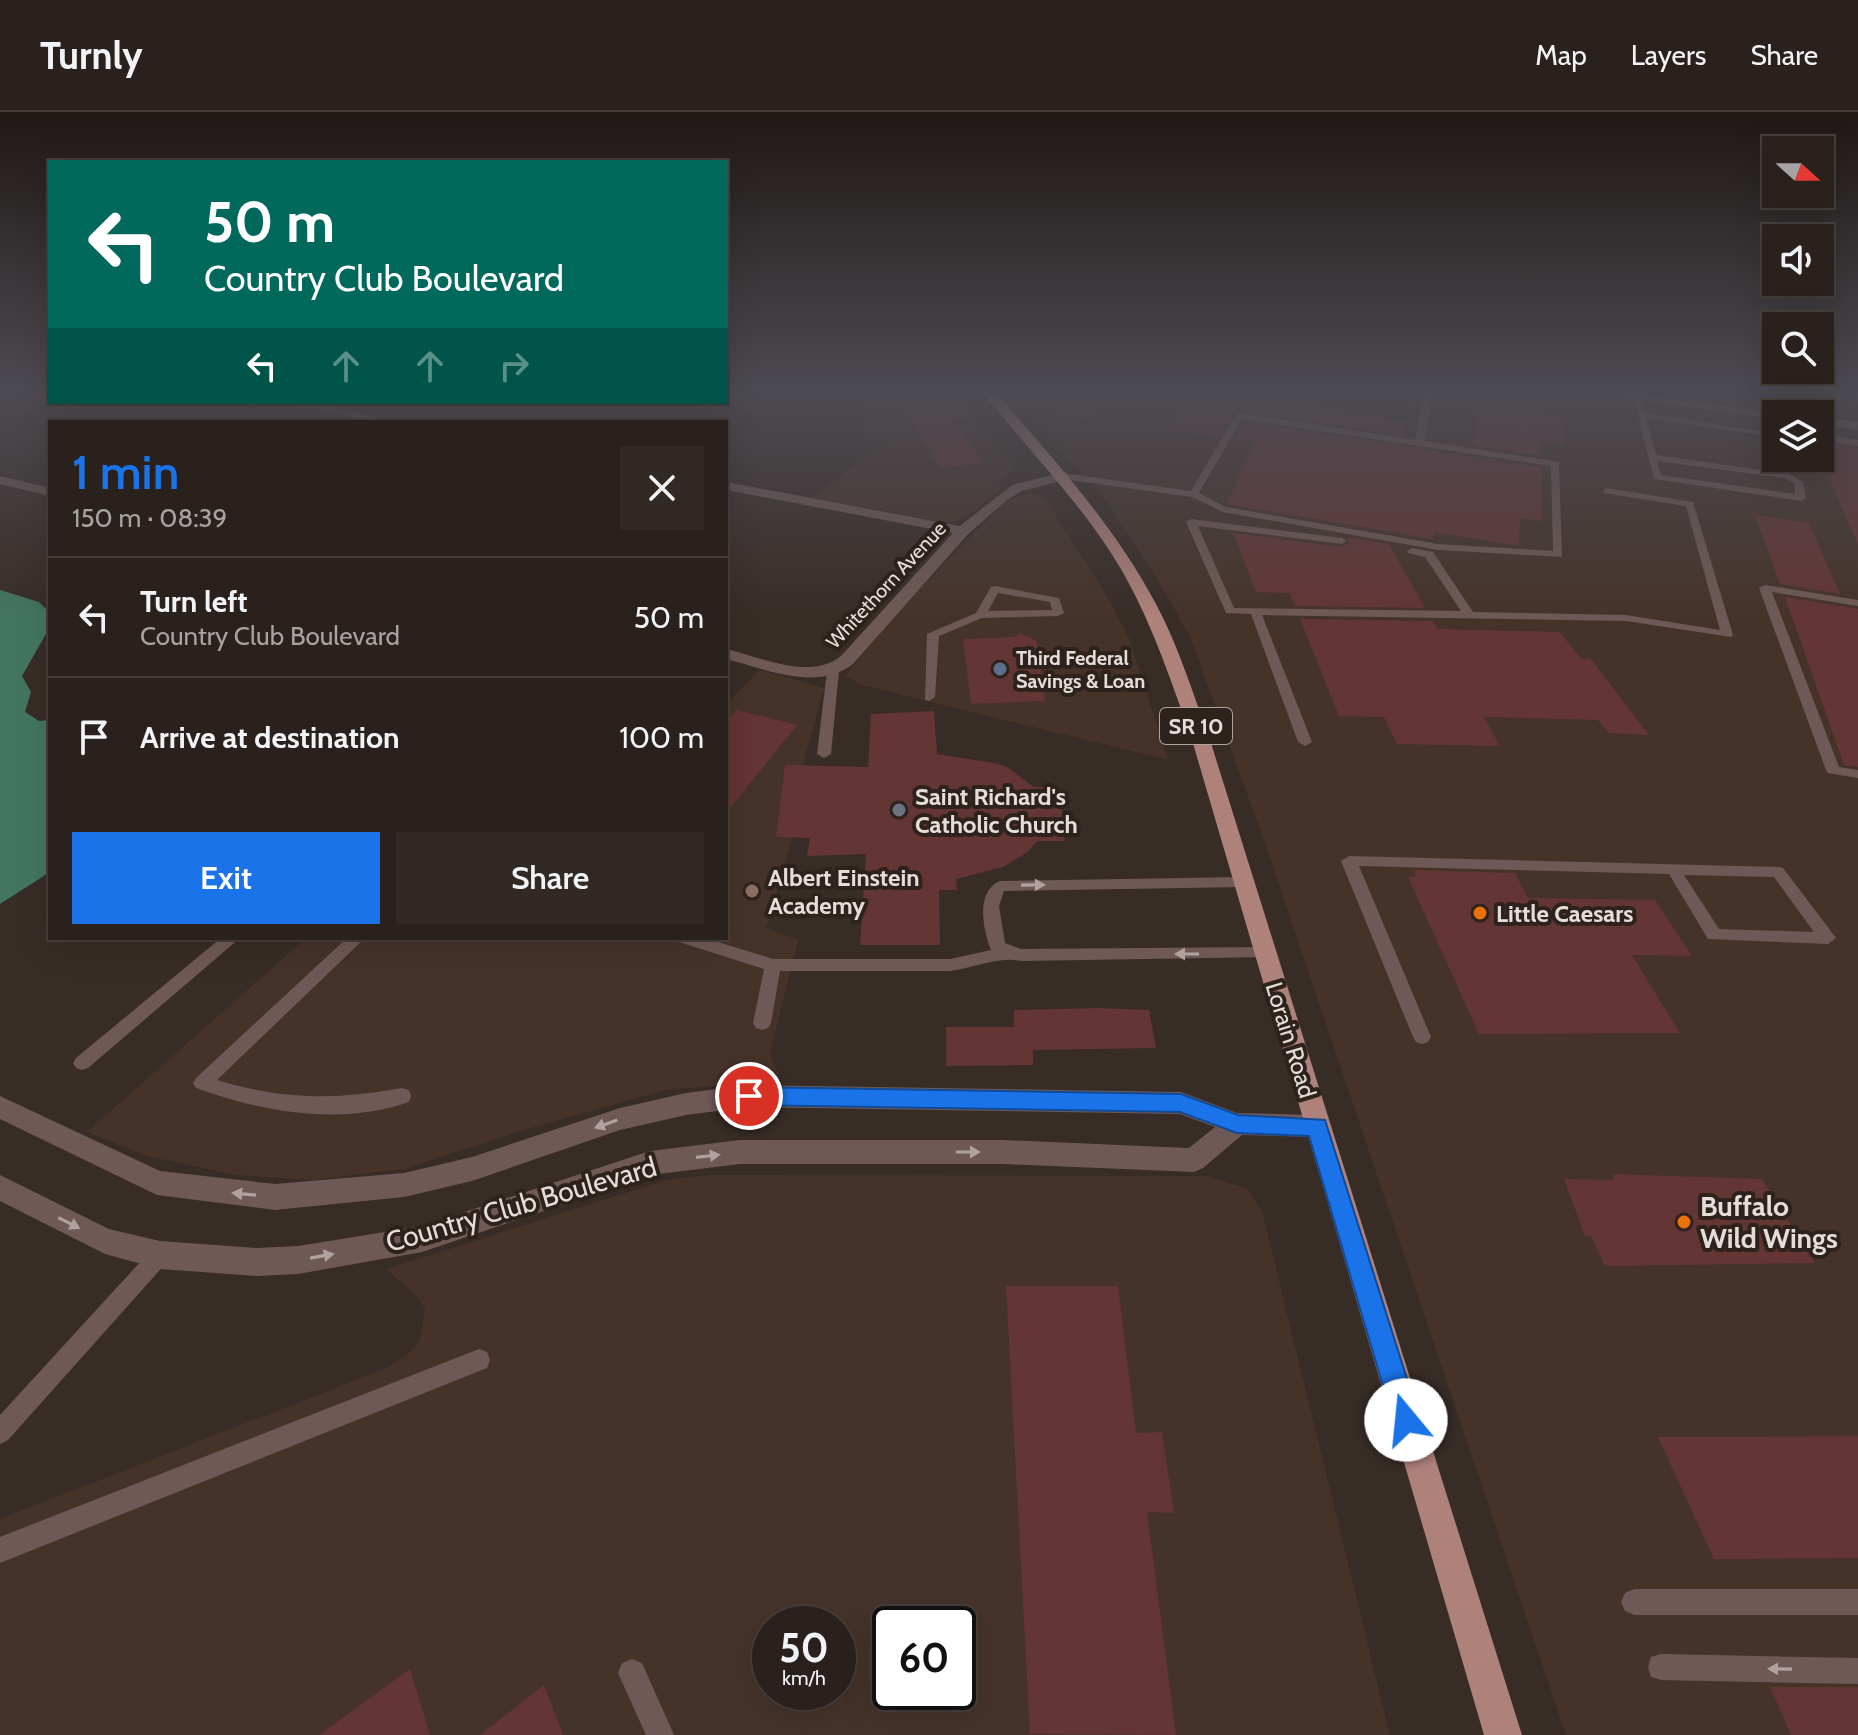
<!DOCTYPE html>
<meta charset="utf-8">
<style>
:root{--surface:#2a211c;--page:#322925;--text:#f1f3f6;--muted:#a5a3a3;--line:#463e3b;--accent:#1a73e8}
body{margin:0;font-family:Cabin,sans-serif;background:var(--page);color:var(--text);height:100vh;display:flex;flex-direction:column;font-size:30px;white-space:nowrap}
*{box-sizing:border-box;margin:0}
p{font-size:26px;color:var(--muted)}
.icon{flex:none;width:44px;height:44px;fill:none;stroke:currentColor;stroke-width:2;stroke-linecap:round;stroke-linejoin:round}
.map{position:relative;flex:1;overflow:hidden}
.drawer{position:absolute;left:48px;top:308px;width:680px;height:520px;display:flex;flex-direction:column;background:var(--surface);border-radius:0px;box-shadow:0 8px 32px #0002,0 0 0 2px var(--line)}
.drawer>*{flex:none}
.banner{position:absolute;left:48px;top:48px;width:680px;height:244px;border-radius:0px;box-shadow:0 8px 32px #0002,0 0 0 2px var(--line);background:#00695c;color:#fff;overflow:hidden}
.needle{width:52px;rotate:111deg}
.tools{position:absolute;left:1762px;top:24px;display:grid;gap:16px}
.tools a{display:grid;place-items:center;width:72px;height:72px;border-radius:0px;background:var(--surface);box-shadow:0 8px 32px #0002,0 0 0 2px var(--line);font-size:40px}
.speed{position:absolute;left:752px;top:1494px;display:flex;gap:16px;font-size:40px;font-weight:700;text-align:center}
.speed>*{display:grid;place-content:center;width:104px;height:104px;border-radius:50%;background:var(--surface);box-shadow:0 8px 32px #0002,0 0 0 2px var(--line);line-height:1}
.speed small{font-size:20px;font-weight:400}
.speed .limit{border:4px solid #111;border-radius:12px;background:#fff;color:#111}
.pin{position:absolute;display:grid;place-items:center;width:68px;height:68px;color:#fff;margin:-34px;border:4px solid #fff;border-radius:50%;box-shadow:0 2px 8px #0007}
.me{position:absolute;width:88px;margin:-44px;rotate:343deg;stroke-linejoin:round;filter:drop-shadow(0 0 6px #0008)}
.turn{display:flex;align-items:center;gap:28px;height:168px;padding:0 24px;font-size:36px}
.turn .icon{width:104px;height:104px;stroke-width:2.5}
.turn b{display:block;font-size:56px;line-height:68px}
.lanes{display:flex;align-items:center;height:76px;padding:0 24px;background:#0003;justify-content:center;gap:40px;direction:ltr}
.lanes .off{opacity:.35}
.round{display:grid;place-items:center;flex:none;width:84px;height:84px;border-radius:0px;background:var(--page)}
.summary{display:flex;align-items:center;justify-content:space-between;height:136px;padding:0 24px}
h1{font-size:48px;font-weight:600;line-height:60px;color:var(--accent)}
.button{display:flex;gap:16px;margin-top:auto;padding:16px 24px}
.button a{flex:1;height:92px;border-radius:0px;background:var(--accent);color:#fff;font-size:32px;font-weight:600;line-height:92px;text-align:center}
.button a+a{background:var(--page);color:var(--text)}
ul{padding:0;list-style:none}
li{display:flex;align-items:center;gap:24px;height:120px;padding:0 24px;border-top:2px solid var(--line)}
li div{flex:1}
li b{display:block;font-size:30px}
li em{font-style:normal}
header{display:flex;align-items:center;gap:48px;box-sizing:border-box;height:112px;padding:0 40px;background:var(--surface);border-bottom:2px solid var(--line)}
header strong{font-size:38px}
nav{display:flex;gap:44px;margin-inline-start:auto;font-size:28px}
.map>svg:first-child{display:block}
.built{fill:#45332a;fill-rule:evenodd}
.forest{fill:#437660}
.building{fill:#633535}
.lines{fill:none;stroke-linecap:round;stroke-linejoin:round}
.service{fill:#6f5956;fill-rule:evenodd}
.minor{fill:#6f5956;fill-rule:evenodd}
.tertiary{fill:#6f5956;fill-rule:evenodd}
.primary{fill:#ae817b;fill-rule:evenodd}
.oneway{fill:#b0a29e}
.route{fill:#1a73e8;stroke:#114b97;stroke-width:2}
.service-dot{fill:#5c6f8a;stroke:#2e221c;stroke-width:3}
.worship-dot{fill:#6b7280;stroke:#2e221c;stroke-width:3}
.education-dot{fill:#8d6e63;stroke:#2e221c;stroke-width:3}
.food-dot{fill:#e8710a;stroke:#2e221c;stroke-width:3}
.labels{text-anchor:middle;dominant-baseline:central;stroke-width:8;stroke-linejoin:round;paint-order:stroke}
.far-street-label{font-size:20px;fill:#e5ddd9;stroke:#2e221c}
.far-poi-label{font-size:20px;font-weight:bold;fill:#e5ddd9;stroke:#2e221c;text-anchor:start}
.shield{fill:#2e221c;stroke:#aea5a0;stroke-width:2}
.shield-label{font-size:22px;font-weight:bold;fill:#e5ddd9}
.poi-label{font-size:24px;font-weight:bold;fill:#e5ddd9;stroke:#2e221c;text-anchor:start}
.street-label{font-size:24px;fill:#e5ddd9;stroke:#2e221c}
.near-street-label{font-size:28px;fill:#e5ddd9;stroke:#2e221c}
.near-poi-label{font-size:28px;font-weight:bold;fill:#e5ddd9;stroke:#2e221c;text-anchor:start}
</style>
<header>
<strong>Turnly</strong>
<nav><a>Map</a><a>Layers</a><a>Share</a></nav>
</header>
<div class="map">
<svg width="1858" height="1623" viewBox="0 0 1858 1623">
<rect width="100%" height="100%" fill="#382c26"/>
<g class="built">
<path d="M869,279h84l62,76 -17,17 5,4 -31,25 -22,10 -139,-25 76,-57h-21l-4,-18z"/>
<path d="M1008,279h293l-5,14 111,16 6,-30h142l221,29v38h44v-28l38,5v1300h-292l-299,-886 -76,-210 -33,-59 -56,-84z"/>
<path d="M1030,381l14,4 63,99 22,42 39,122 -306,-75 -17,-9 56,-69 105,-106z"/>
<path d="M759,558l65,18 -21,77 -11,73 -26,90 32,12 -28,114 11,27 -116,9 -134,38 -128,41 -91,11 -76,-5 -89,-19 -60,-24 219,-194h420v-233z"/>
<path d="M708,1063l498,1 40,12 16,23 128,524h-1390v-216l387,-151 21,-14 12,-15 5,-30 -10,-15 -29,-25 281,-89zM770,1512h68v68h-68zM890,1512h68v68h-68z"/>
</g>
<path class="forest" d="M0,478l39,12 11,11v14l-28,49 9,16 -6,20 14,9 11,-1v152l-50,32z"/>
<g class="building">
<path d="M900,279h50l21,27 -20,2 33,43 -44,5 -35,-59h5z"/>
<path d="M1034,279h16l48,5 -10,23 -31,-3z"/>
<path d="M1194,279h107l-6,14 112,16 -3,14 -165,-25 -7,4 -13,23 -49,-8z"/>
<path d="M1476,294l87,10 2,29 -25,-4 1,15 -68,-10z"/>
<path d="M1244,310l297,45v54l-21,-3 -1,28 -85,-14 -1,7 -206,-35 27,-62 -20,-3z"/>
<path d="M1820,331l38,6v95l-32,-72h-6z"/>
<path d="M1755,403l54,8 31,71 -60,-10z"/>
<path d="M1233,421l109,14 8,-5 -4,-5 43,7 36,64 -130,-2 -5,-13 -34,-1z"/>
<path d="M1785,485l73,12v158l-14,-2z"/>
<path d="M1300,507l133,2 4,8 123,3 21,27 9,-1 59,77 -40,-2 -11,-13 -114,-3 16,29 -103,-2 -13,-27 -45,-1z"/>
<path d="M1020,521l17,8 8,60 -74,3 -8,-65 52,-2z"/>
<path d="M737,598l60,15 -71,88v-91z"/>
<path d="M934,599l3,43 57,9 13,4 27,20h20l12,36h-4l3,18h-28l-9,11 -25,15 -47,12 1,11h-18l1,55h-80l6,-91 -59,2 3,-18 -34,-1 9,-72 83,2 3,-53z"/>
<path d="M1413,758l102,3 13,25 127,2 37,56 -60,-1 48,78 -201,1 -71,-157h8z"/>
<path d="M1099,896l50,2 7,38 -123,2v15l-87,1v-39h68v-17z"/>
<path d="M1612,1062l150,5 53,84 -210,3 -14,-30h-6l-21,-57 50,1z"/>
<path d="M1006,1174h112l18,147 26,-1 12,81 -27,-1 29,223 -146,-1z"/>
<path d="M1858,1324v122l-144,1 -56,-122z"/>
<path d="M410,1557l20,66h-111z"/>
<path d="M544,1573l19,50h-83z"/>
<path d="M1770,1575h88v48h-67z"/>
</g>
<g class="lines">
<g class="service">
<path d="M1102,279h55l-13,6z"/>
<path d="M1425,279h8l-9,50 135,21 3,95 -124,-7 -215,-38 -31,-15 -129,-18 -5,-3 5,-3 128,18 44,-75 4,-3 176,27zM1242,307l309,47 2,85 -115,-7 -212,-37 -27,-14z"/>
<path d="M1846,279h10l-36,23h-10z"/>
<path d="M1633,283l7,2 4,16 121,19 -4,3 -115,-17 10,37 133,19 14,8 3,16 -5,3 -147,-22zM1657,349l127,17 10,5 1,11 -134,-19z"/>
<path d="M1820,322l38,6v6l-38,-6z"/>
<path d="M1607,376l86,14 40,133 -2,2 -105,-16 -364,-6 50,127 -7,4 -7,-4 -47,-128 -25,-1 -40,-91 5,-3 151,19 5,3 -5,3 -144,-18 36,82 227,3 -36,-54 -17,-4 -1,-2 5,-3 21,4 40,60 153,3 94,15 -34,-124 -82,-13v-4z"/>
<path d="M1765,473l93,15v6l-86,-14 67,175 19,3v8l-30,-5 -2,-3 -67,-182z"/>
<path d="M995,474l64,12 5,15 -6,3 -76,2 -43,18 -4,61 -6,4 -4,-1 2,-66 49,-21 15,-26zM998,481l52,9 2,8 -64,1z"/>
<path d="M833,555l6,4 -8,83 -7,4 -7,-4 10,-83z"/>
<path d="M1349,744l429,11 5,1 53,70 -8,6 -120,-5 -39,-65 -310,-8 72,171 -3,5 -6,2 -6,-2 -3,-5 -72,-176zM1684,763l90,2 40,55 -95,-3z"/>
<path d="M1244,765l8,5 -8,5 -240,4 -5,15 6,37 16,6 244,-2 6,2 2,4 -2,4 -250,4c-23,-5 -47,7 -71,10h-170l-9,52 -3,5 -6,2 -6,-2 -3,-5 11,-54 -85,-27 -2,-4h28l68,21h177l41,-9c-8,-20 -16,-59 9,-69z"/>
<path d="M221,826h19l-152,130 -6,2 -6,-2 -3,-5 3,-5z"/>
<path d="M347,826h18l-148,142c66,20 118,20 185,8l7,2 2,6 -2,6c-69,24 -147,10 -213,-14l-3,-5 3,-5z"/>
<path d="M160,1133l7,3 3,7 -3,7 -159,178 -8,4v-29l153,-167z"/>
<path d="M479,1237l8,3 3,8 -3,8 -487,195v-26z"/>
<path d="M1634,1477h224v26h-224l-9,-4 -4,-9 4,-9z"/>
<path d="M1661,1542l197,4v26l-197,-4 -10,-3 -3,-10 3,-10z"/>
<path d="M632,1547l10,4 32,72h-28l-28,-62 4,-10z"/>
</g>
<g class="minor">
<path d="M282,290h24l93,20h-25z"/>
<path d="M1063,360l5,1v6l-46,12 -15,9 -39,34 -115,130c-36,28 -87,5 -127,-5v-10c35,8 84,32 115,7l112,-123 -227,-43v-8l234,44 52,-41z"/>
<path d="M0,364l50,12v8l-50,-12z"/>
</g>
<g class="tertiary">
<path d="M1585,279h33l163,23h-5v5l-185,-25z"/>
<path d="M1820,305l38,5v8l-38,-5z"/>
<path d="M749,973l432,7 56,21 81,2 9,3 4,8 -4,8 -9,3 -76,-2 -39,33 -9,4 -192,-8h-262l-90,11 -228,77 -124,22 -41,2 -97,-7 -55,-15 -105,-53v-26l109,54 51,12 97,7 41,-2 124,-20 228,-75 90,-11h262l187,8 26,-21 -35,-13 -431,-7 -63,8 -66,15 -148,51 -68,16 -129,13 -118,-15 -157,-76v-23l160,75 115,13 129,-11 68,-16 148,-49 66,-15z"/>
</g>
<path class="primary" d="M982,279h12c59,67 120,134 162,213 23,43 37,90 54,136l312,995h-38l-292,-995c-20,-56 -38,-112 -67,-164 -39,-69 -95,-123 -143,-185z"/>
</g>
<defs><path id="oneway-solid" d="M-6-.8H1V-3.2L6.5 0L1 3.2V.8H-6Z" transform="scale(2)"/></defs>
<g class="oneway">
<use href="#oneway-solid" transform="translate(1033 773) rotate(-1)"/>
<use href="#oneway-solid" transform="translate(1187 842) rotate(180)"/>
<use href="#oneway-solid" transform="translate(606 1012) rotate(161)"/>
<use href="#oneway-solid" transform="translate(968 1040)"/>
<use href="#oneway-solid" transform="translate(708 1044) rotate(-7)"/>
<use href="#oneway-solid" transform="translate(244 1082) rotate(-175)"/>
<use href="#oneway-solid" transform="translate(69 1111) rotate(27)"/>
<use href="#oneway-solid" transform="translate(322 1144) rotate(-10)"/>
<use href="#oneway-solid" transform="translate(1780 1557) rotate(-179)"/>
</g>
<linearGradient id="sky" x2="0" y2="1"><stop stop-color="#1f1815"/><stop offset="0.55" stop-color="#4d4b52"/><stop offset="1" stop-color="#4d4b52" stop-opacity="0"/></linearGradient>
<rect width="1858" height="506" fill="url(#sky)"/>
<path class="route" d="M749,975l432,7 57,21 87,5 95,300 -4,9 -10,4 -9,-4 -4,-9 -84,-284 -72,-3 -57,-21 -431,-7 -8,-2 -3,-7 3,-6z"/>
<circle class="service-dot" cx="1000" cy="557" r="8"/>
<circle class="worship-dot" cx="899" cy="698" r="8"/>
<circle class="education-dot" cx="752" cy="779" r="8"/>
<g class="food-dot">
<circle cx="1480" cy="801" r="8"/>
<circle cx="1684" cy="1110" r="8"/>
</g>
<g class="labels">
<g class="far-street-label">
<text transform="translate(886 473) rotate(-47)">Whitethorn Avenue</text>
</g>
<g class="far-poi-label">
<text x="1016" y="546">Third Federal<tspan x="1016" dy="23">Savings &amp; Loan</tspan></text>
</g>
<rect class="shield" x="1160" y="596" width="72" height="36" rx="6"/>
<g class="shield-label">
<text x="1196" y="614">SR 10</text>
</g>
<g class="poi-label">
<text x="915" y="684">Saint Richard's<tspan x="915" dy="28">Catholic Church</tspan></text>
<text x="768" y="765">Albert Einstein<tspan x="768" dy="28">Academy</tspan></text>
<text x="1496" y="801">Little Caesars</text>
</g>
<g class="street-label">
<text transform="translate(1291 928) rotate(73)">Lorain Road</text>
</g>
<g class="near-street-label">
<text transform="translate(521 1092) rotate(-16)">Country Club Boulevard</text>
</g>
<g class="near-poi-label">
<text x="1700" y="1094">Buffalo<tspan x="1700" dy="32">Wild Wings</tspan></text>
</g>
</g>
</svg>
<div class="tools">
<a><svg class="needle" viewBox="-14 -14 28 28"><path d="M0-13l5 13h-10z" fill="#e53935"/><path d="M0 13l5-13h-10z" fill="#a5a3a3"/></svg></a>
<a><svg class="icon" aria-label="sound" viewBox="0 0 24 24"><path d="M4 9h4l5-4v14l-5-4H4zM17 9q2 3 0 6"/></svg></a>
<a><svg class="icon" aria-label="search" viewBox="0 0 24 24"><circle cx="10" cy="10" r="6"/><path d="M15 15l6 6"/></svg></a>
<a><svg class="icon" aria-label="layers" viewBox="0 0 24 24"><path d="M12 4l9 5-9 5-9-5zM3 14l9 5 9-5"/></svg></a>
</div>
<div class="speed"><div>50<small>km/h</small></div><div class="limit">60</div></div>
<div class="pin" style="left:749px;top:984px;background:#d93025"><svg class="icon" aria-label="arrive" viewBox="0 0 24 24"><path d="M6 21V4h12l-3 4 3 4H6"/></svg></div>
<svg class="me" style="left:1406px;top:1308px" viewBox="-20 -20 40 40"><circle r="19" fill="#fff"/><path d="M0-13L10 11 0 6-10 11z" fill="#1a73e8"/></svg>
<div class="banner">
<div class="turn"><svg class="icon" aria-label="left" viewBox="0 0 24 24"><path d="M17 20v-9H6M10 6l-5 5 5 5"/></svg><div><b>50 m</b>Country Club Boulevard</div></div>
<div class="lanes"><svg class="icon" aria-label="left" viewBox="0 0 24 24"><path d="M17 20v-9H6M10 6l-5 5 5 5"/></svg><svg class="icon off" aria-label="ahead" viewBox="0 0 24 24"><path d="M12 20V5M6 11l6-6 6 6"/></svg><svg class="icon off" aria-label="ahead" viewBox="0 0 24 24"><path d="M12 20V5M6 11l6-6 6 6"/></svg><svg class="icon off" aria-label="right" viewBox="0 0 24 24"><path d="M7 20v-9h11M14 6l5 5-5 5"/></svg></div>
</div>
<section class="drawer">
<div class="summary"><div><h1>1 min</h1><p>150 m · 08:39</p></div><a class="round"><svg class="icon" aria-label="close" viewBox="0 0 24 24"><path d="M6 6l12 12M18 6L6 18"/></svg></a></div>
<ul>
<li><svg class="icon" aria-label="left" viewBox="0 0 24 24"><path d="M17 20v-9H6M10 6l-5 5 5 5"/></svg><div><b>Turn left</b><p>Country Club Boulevard</p></div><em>50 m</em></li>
<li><svg class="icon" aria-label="arrive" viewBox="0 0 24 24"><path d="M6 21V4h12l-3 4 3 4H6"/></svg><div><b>Arrive at destination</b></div><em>100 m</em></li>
</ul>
<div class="button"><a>Exit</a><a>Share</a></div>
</section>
</div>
